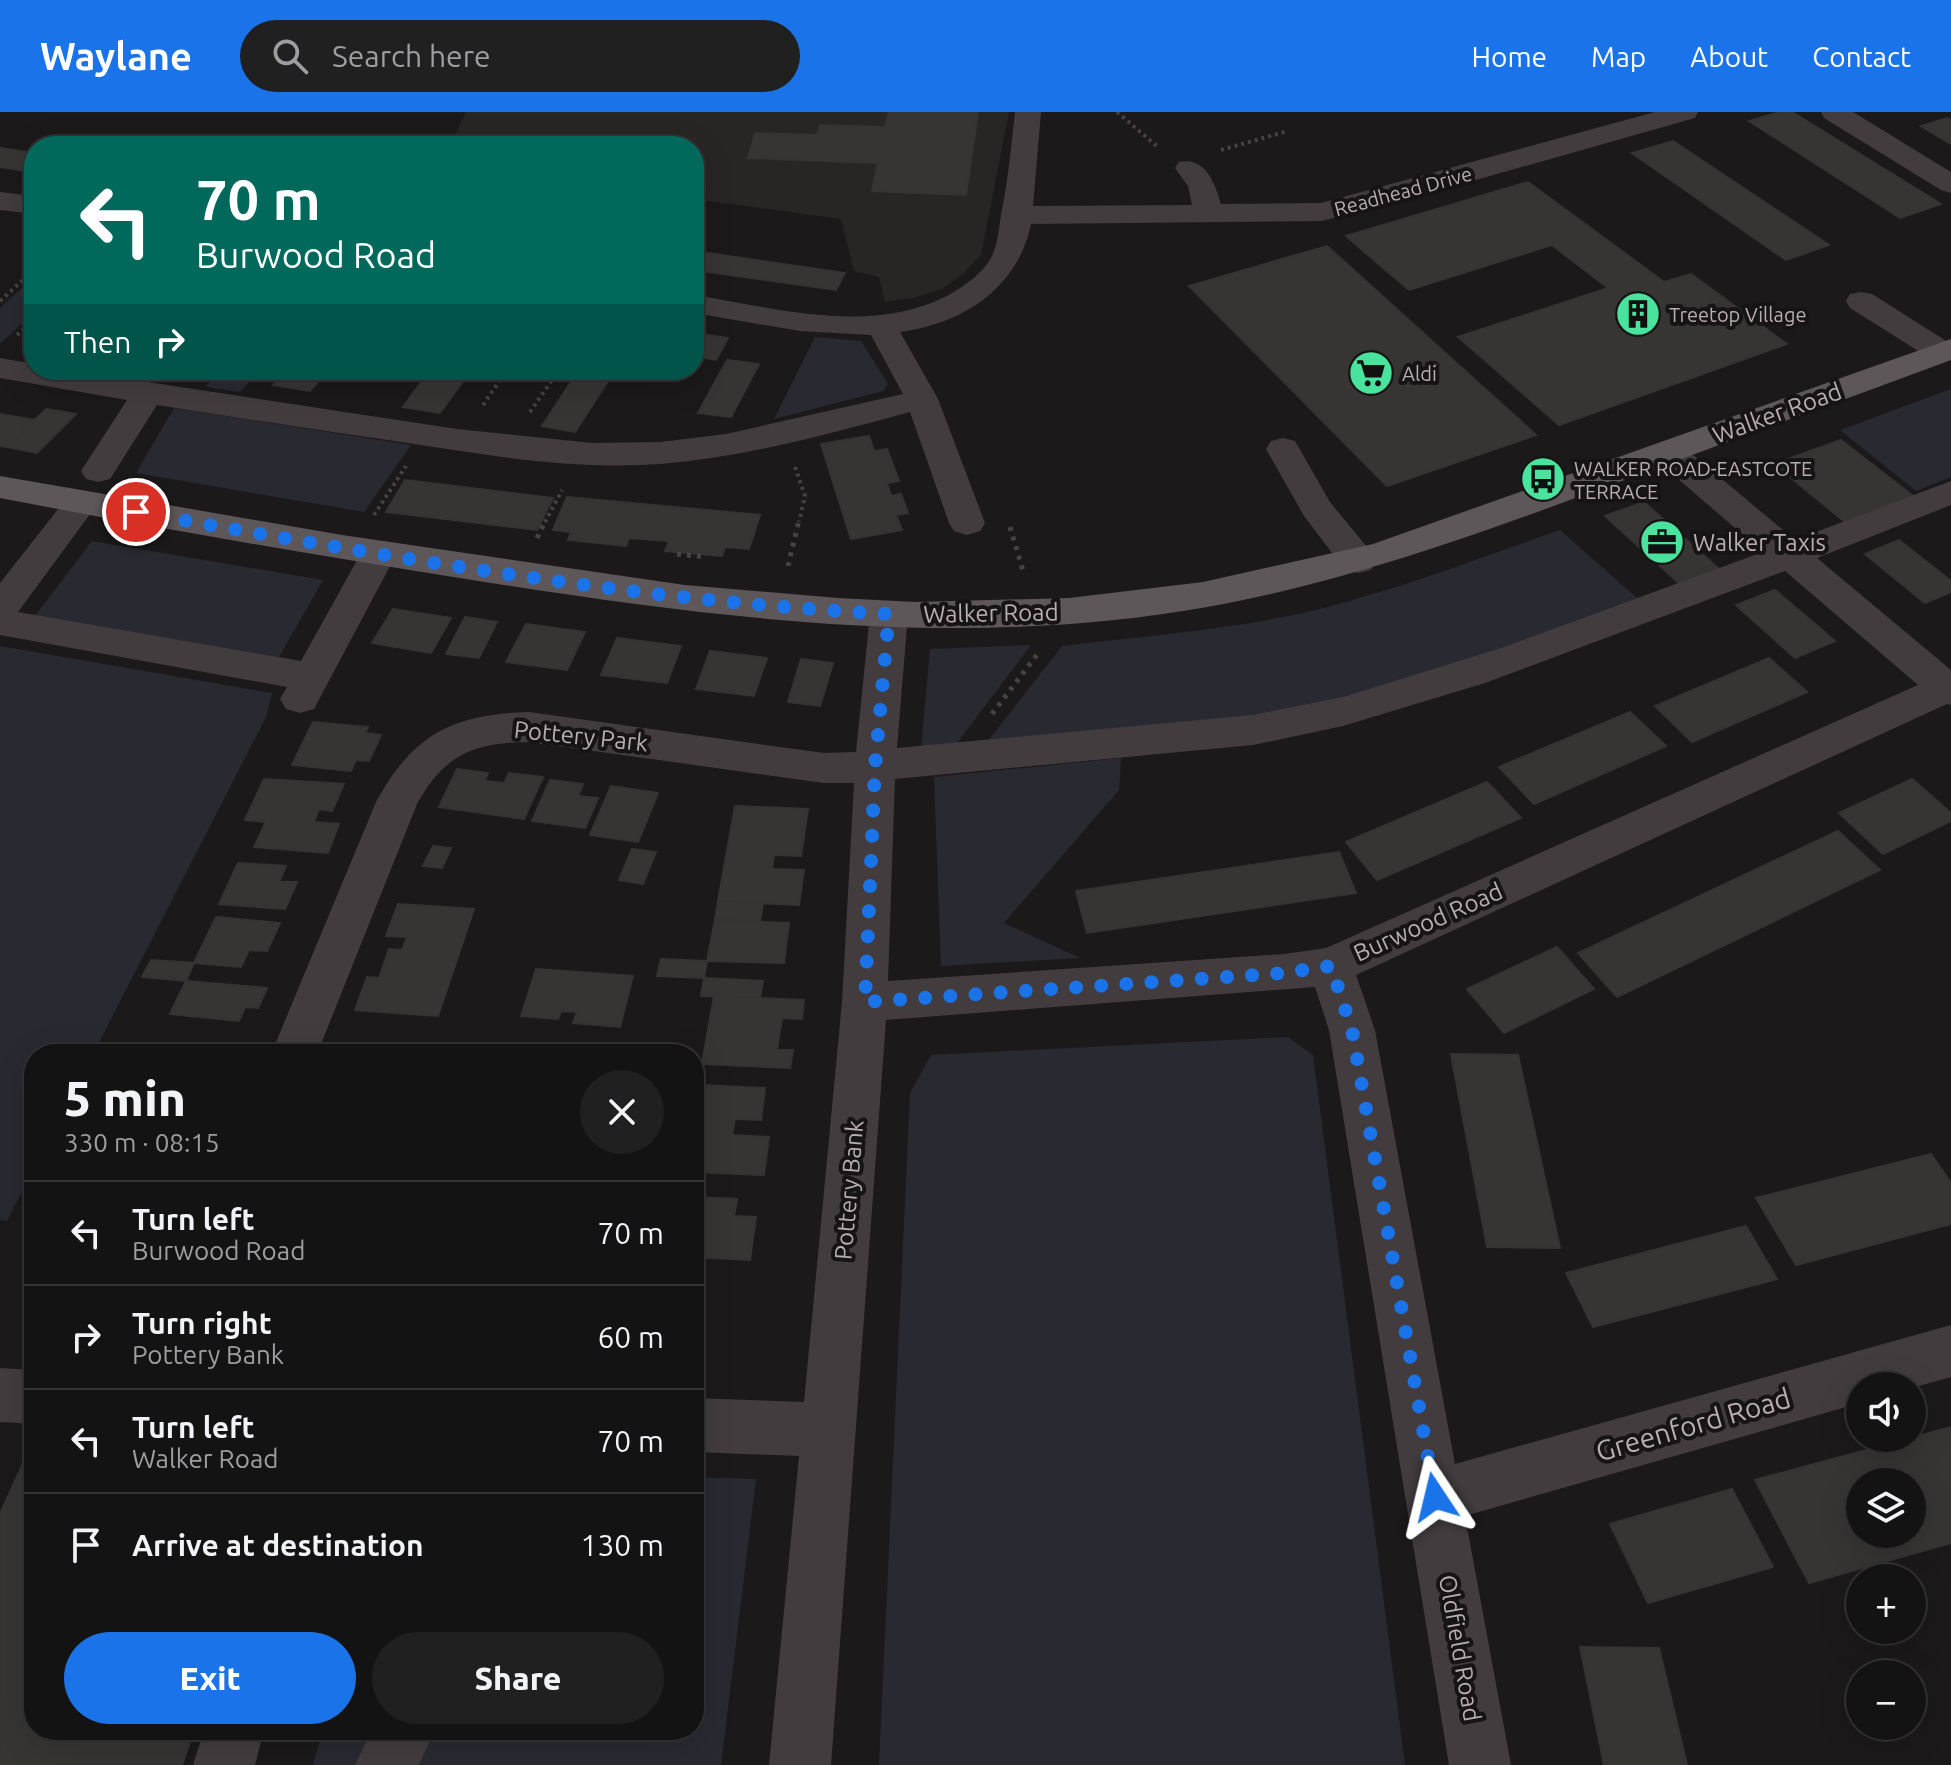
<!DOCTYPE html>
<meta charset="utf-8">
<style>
:root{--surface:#141313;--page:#212021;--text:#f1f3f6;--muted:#9d9ea0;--line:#333233;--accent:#1a73e8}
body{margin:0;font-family:Ubuntu,sans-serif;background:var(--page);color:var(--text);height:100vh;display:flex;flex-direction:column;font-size:30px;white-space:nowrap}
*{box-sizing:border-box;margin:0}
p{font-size:26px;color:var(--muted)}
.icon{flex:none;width:44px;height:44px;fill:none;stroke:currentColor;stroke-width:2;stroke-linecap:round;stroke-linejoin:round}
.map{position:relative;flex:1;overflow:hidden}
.drawer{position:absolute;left:24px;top:932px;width:680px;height:696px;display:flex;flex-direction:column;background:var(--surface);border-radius:32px;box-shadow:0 8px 32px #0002,0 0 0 2px var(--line)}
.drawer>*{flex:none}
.hud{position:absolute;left:24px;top:24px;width:680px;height:244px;border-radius:32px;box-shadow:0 8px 32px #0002,0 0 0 2px var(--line);background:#00695c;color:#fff;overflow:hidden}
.controls{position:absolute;left:1846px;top:1260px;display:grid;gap:16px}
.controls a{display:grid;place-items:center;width:80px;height:80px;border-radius:50%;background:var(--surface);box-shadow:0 8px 32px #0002,0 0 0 2px var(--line);font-size:40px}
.pin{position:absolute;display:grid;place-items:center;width:68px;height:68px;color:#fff;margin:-34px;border:4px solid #fff;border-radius:50%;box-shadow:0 2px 8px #0007}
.me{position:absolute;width:88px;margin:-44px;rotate:350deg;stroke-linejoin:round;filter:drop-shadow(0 0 6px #0008)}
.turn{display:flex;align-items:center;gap:28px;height:168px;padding:0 40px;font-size:36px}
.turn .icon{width:104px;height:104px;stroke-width:2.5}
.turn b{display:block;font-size:56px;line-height:68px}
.then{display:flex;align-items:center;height:76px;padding:0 40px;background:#0003;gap:16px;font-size:30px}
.round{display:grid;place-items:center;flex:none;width:84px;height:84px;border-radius:42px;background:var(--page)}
.overview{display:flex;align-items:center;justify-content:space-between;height:136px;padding:0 40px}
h1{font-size:48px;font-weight:800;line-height:60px}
.primary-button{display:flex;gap:16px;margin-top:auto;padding:16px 40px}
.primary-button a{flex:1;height:92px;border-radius:48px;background:var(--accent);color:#fff;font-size:32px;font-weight:800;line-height:92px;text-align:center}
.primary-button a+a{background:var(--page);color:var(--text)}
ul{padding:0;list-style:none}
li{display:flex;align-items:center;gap:24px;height:104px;padding:0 40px;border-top:2px solid var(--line)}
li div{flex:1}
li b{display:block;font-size:30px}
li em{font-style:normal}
header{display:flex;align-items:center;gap:48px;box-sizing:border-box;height:112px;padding:0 40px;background:var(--accent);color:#fff}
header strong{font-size:38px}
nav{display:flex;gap:44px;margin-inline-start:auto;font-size:28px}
.search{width:560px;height:72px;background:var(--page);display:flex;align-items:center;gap:20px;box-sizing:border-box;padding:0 28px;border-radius:44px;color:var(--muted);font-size:30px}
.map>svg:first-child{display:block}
.built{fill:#282525}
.green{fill:#292932}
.building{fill:#373434;stroke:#373334;stroke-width:2;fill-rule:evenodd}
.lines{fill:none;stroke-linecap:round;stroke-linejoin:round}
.path-far1{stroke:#484245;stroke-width:4;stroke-dasharray:3 4;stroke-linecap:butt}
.path{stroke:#484245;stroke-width:5;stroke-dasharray:4 6;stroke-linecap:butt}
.minor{fill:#423c3e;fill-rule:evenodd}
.major{fill:#5e5759;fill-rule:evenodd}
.route{stroke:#1a73e8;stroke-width:14;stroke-dasharray:0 25.2}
.labels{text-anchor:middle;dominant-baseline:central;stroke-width:8;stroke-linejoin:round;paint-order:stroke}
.far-street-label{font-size:20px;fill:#b9adb2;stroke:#161414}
.far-poi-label{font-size:20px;fill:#b9adb2;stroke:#161414;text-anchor:start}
.street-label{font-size:24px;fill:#b9adb2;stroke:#161414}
.poi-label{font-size:24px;fill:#b9adb2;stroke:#161414;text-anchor:start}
.near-street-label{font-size:28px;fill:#b9adb2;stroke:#161414}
</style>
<header>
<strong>Waylane</strong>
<div class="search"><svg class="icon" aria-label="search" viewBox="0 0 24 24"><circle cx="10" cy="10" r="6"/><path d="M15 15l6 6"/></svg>Search here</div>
<nav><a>Home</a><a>Map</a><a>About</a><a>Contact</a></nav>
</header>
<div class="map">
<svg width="1951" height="1653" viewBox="0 0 1951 1653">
<rect width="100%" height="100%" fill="#1b1919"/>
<path class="built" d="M466,0h543l-28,143 -18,19 -21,15 -29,9 -28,4 -6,-25 -25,-6 -13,-52 -147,-20v-53h-244z"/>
<g class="green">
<path d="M34,165v35l-34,32v-36z"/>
<path d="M815,225l46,4 27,43 -5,7 -109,28z"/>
<path d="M220,258h40l-20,22 -35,-5z"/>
<path d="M1951,277v88l-35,14 -76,-61z"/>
<path d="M174,296l237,37 -47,67 -228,-39z"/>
<path d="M1560,418l77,68c-100,36 -200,78 -305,102 -113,26 -232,33 -348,46l78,-100c88,-11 180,-17 266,-39 79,-21 155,-50 232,-77z"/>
<path d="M92,429l231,39 -44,77 -244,-41z"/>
<path d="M1031,533l-77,102 -33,2 9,-100z"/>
<path d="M0,534l272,47 -6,24 -173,337h-59v114l-27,53 -7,-1z"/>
<path d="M1121,646l-2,32 -115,133 76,35 -139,8 -7,-189z"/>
<path d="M1288,925l25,18 92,710h-526l31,-672 21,-38z"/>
<path d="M694,1365l62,2 -35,286h-408l10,-35h371z"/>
</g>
<g class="building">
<path d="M889,0h89l-12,83 -94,-4 6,-28 -130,-5 7,-25 62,2 3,-10 65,2z"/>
<path d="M1780,0h12l149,92 -41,14 -151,-97z"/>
<path d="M1947,6l4,2v24l-30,-18z"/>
<path d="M1673,29l156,104 -43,15 -154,-107z"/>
<path d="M0,36l34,5v19l-34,-5z"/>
<path d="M1528,70l136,100 27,-8 96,70 -228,81 -101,-88 150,-49 -56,-43 -143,45 -63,-54z"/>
<path d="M1327,134l209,189 -149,51 -198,-200z"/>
<path d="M694,139l151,22 -9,17 -142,-20z"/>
<path d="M694,221l34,5 -12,22 -22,-4z"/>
<path d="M727,248l32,4 -28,53 -33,-4z"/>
<path d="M286,258h42l-18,21 -37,-6z"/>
<path d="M430,258h41l-31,43 -37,-6z"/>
<path d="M579,258h36l-40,62 -33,-6z"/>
<path d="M46,297l30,5 -39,39 -30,-6z"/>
<path d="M0,302l34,6 -27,27 -7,-1z"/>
<path d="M869,324l5,15 13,-2 12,32 -12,2 4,13 10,-2 7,19 -12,2 6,15 -51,9 -30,-95z"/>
<path d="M1841,328l72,56 -68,26 -71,-58z"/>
<path d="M405,368l148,18 -16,32 -151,-18z"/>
<path d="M567,385l193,18 -11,34 -24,-2 -3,9 -57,-5 4,-10 -40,-3 -3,8 -58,-6 3,-8 -18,-2z"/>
<path d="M1644,390l75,67 -39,15 -75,-68z"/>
<path d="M1899,428l52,41v11l-26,11 -60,-49z"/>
<path d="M1775,478l60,51 -40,17 -59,-53z"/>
<path d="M393,497l58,9 -20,35 -59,-10z"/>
<path d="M465,505l32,5 -18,36 -33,-4z"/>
<path d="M526,512l59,8 -18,38 -61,-8z"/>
<path d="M617,526l64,8 -14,37 -66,-8z"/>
<path d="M710,539l57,7 -13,38 -58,-7z"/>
<path d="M1769,546l38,34 -115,50 -37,-36z"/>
<path d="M801,547l32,4 -13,43 -32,-4z"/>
<path d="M1630,600l36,34 -132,58 -35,-37z"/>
<path d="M313,610l55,5 -3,6 16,2 -12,26 -13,-1 -5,11 -59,-6z"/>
<path d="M457,657l31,4 -3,8 19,2 5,-10 34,4 -19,42 -85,-12z"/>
<path d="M264,667l80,5 -12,27 -13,-2 -5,13 25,2 -11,29 -74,-6 12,-25 -21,-2z"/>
<path d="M1912,667l39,34v8l-68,33 -44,-41z"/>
<path d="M550,668l33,4 -5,12 20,2 -13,30 -53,-7z"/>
<path d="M1487,670l34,36 -144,62 -31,-38z"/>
<path d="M611,674l47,7 -20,49 -48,-7z"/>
<path d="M735,694l73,3 -7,47 -27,-1 -2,14 32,1 -5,35 -81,-4z"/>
<path d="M1838,719l42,39 -263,127 -39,-44z"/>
<path d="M433,734l18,2 -9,20 -19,-2z"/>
<path d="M632,737l24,3 -13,32 -24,-4z"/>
<path d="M1339,740l17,41 -269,40 -11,-42z"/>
<path d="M238,751l48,3 -7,16h18l-12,27 -66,-5z"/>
<path d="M718,789l45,2 -3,18 -45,-1z"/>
<path d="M398,792l76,5 -36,107 -83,-6 12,-33 12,1 10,-29 13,1 5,-13 -21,-1z"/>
<path d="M216,805l64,6 -13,28 -18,-1 -8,17 -47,-4z"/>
<path d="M715,808l74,3 -5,40 -77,-2z"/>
<path d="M1557,835l37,42 -90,44 -37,-44z"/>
<path d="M661,847l46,2 -3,17 -47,-2z"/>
<path d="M151,848l43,3 -8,18 -44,-4z"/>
<path d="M536,857l97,7 -13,51 -47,-4 4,-11 -16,-1 -3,8 -37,-3z"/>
<path d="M704,866l59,3 -3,17 -59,-2z"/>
<path d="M186,869l81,7 -9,20 -13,-1 -6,14 -69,-7z"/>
<path d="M714,884l90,4 -2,19 -20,-1 -5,32h16l-3,18 -88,-4z"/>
<path d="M1451,942l67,1 42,193 -73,-1z"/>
<path d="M699,973l66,3 -4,32 -26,-1 -3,16 37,2 -5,38 -70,-3v-59z"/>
<path d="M1931,1042l20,29v41l-155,41 -40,-67z"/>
<path d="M694,1085l43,2 -3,17 22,1 -6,43 -56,-3z"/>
<path d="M1746,1114l31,53 -184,48 -27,-54z"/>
<path d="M1951,1315v116l-142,40 -54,-103zM1860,1370h52v52h-52z"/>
<path d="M23,1351l11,1v266h160l-12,35h-182v-251z"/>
<path d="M1732,1377l41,78 -125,36 -38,-79z"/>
<path d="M1580,1535l79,1 28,117h-83z"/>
</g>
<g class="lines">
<g class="path-far1">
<path d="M1117,0l42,36"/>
<path d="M1221,38l67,-19"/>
<path d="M0,189l34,-31"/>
<path d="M17,223l17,-16"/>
<path d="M483,293l24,-35"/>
<path d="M530,300l29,-42"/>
<path d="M795,355l10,29 -6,26"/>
<path d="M374,403l32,-49"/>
<path d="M545,410l17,-32"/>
</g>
<g class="path">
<path d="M1010,415l14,47"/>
<path d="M537,426l9,-18"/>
<path d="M677,442l30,3"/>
<path d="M788,454l11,-46"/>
<path d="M992,602l47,-62"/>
</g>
<g class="minor">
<path d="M1015,0h26l-8,94 159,-1 -4,-19 -13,-18 4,-6c26,-6 36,21 42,42l100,-1 334,-91h43l-3,6 -311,88 -63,15 -290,3c-13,64 -68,100 -131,108l38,67 47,124 -5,8 -13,4 -13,-4 -5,-8 -39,-111c-82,22 -164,45 -249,52 -85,6 -169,-8 -253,-21 -84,-12 -168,-25 -251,-38l-47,74 -12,3 -12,-3 -5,-8 46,-71 -127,-22v-20l34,6v6h35l388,59 135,14 68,-1 66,-8 177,-40 -32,-59 -71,-4 -106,-18v-18c83,13 180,42 258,-2 15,-9 32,-21 40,-37 6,-13 7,-28 9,-41 7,-34 10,-68 14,-103z"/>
<path d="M1821,0h32l98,60v21l-10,-3 -117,-72z"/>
<path d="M0,80l34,4v18l-34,-4z"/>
<path d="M1861,180l11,2 79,50v15l-9,3 -11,-3 -81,-51 -4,-7 4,-7z"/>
<path d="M1283,326l12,3 35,61 41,50 5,9 -5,9 -13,3 -13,-3 -41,-54 -38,-67 5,-8z"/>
<path d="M1668,329l12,3 115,96 156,-59v24l-134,53 134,112v35l-4,-1 -591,271 19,55 80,434 496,-139v52l-39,11 -52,-2v17l-395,113 46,249h-62l-120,-735 -14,-43 -429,33 -55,745h-62l30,-309 -105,-4v-54l110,4 38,-400 12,-219h-30l-295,-41c-56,1 -84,12 -112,62l-100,250h-46l105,-252c37,-68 77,-88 153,-90l295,41 32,-1 14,-138 6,-9 13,-4 13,4 6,9 -11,134 356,-33 90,-18 158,-49 262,-96 -107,-92 -5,-8 5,-8zM1785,459l133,114 -592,263 -42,6 -396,27 7,-202 358,-34 90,-19 142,-43z"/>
<path d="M82,378l12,4 5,8 -81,110 283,49 65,-117 13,-3 13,3 5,9 -83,156 -14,4 -14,-4 -6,-10 7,-12 -287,-52v-52l70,-89z"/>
<path d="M0,1256l34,2v54l-34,-2z"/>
<path d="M204,1618h60l-9,35h-62z"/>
<path d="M372,1618h63l-16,35h-64z"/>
</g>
<path class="major" d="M1951,227v21c-113,42 -227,83 -340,125 -133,49 -264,97 -404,122 -247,44 -496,11 -741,-28 -156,-25 -311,-51 -466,-81v-22l342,59 343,50 153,13 77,4 154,-4 134,-16 170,-38z"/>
</g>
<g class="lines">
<path class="route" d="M136,400c249,44 500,89 753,102l-14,153 -10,235 419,-29 47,-7 21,64 83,467"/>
</g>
<defs>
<g id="building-disc" transform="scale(2.3)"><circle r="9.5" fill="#49e39d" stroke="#161414"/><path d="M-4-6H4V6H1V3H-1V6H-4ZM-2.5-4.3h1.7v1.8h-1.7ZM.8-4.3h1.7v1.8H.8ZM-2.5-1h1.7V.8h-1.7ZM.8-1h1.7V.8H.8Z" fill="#111"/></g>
<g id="supermarket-disc" transform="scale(2.3)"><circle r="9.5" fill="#49e39d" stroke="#161414"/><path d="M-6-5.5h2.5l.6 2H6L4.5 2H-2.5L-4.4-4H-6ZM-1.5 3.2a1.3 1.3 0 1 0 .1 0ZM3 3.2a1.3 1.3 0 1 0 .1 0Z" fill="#111"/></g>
<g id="bus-disc" transform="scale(2.3)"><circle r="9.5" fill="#49e39d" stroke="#161414"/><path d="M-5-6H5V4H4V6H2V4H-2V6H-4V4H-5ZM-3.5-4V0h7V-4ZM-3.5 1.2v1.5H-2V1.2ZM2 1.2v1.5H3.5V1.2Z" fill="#111"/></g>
<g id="office-disc" transform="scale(2.3)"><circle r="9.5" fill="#49e39d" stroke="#161414"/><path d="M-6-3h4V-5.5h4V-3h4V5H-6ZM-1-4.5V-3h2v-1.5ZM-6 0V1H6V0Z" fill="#111"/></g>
</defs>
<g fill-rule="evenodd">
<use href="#building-disc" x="1638" y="202"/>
<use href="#supermarket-disc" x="1371" y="261"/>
<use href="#bus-disc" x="1543" y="367"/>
<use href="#office-disc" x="1662" y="430"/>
</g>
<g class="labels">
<g class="far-street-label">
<text transform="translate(1403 79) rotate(-15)">Readhead Drive</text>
</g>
<g class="far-poi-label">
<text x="1669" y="202">Treetop Village</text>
<text x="1402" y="261">Aldi</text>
<text x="1574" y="356">WALKER ROAD-EASTCOTE<tspan x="1574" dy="23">TERRACE</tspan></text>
</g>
<g class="street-label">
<text transform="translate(1777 301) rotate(-20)">Walker Road</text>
<text transform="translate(991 501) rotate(-1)">Walker Road</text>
<text transform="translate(581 624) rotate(6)">Pottery Park</text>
<text transform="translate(1428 810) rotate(-24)">Burwood Road</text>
<text transform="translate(849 1078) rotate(-85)">Pottery Bank</text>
<text transform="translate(1460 1536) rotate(80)">Oldfield Road</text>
</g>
<g class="poi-label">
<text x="1693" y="430">Walker Taxis</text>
</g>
<g class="near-street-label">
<text transform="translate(1693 1312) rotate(-16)">Greenford Road</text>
</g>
</g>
</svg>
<div class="controls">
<a><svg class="icon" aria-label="sound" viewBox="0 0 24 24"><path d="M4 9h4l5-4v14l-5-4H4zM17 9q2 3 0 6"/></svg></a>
<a><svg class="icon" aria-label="layers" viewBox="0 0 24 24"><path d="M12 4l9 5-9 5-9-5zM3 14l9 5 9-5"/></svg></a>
<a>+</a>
<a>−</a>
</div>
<div class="pin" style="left:136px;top:400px;background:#d93025"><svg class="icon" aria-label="arrive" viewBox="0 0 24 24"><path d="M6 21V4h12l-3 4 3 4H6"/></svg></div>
<svg class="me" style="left:1435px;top:1385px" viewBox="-20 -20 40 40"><path d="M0-17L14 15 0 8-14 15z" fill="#1a73e8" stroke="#fff" stroke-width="4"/></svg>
<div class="hud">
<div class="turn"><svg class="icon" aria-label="left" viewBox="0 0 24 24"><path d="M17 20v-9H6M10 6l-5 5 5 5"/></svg><div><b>70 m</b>Burwood Road</div></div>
<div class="then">Then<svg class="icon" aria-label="right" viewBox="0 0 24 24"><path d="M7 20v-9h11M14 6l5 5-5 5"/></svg></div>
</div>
<section class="drawer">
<div class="overview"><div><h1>5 min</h1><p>330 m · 08:15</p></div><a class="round"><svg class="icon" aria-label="close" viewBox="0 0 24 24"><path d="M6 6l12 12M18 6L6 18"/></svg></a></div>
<ul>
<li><svg class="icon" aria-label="left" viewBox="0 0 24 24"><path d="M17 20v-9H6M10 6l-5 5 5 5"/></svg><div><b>Turn left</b><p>Burwood Road</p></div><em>70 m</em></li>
<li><svg class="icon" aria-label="right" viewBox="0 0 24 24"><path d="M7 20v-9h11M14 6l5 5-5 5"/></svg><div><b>Turn right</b><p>Pottery Bank</p></div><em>60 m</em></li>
<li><svg class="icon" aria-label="left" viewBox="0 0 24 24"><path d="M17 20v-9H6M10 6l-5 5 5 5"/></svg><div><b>Turn left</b><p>Walker Road</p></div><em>70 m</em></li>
<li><svg class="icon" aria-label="arrive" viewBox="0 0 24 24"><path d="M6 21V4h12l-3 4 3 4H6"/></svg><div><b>Arrive at destination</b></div><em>130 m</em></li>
</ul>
<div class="primary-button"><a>Exit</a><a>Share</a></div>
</section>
</div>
